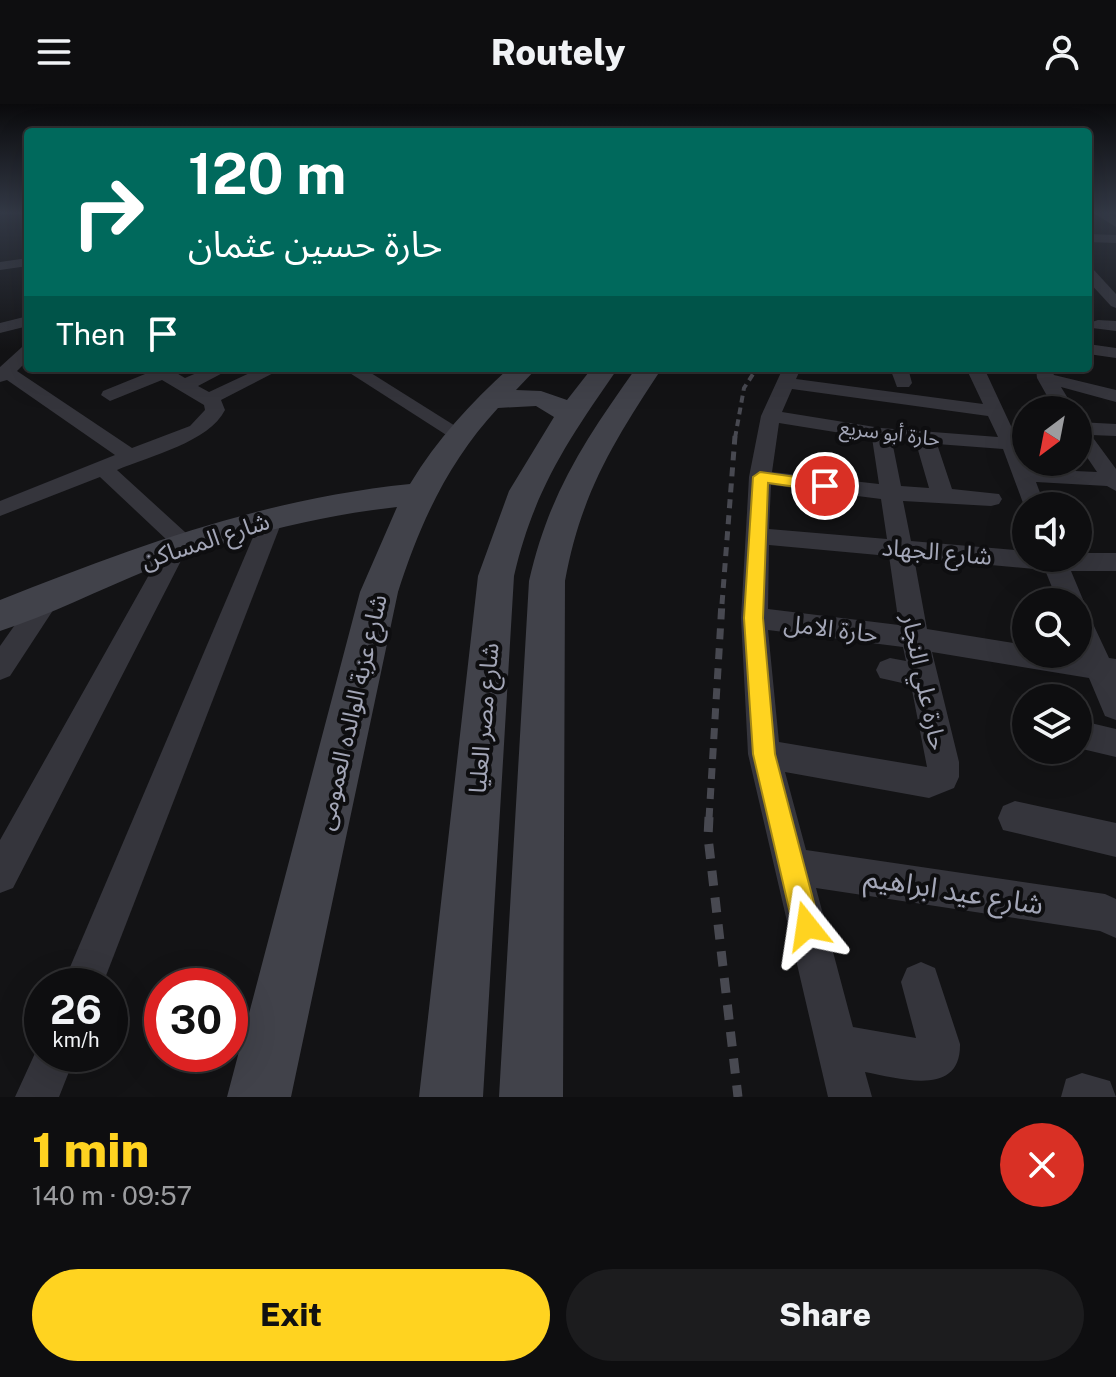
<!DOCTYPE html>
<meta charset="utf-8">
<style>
:root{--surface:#0e0e10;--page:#1c1c1e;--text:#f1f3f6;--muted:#9b9c9f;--line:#2e2e30;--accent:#ffd320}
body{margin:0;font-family:"Public Sans","Noto Sans Arabic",sans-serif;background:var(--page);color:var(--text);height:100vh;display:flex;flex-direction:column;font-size:30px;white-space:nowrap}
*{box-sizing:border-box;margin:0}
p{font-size:26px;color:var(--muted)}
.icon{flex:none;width:44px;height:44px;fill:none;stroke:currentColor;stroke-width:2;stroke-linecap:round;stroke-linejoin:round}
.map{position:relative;height:993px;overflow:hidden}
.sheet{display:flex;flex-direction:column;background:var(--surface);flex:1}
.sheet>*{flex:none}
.guide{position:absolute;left:24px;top:24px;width:1068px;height:244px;border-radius:8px;box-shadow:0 8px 32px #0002,0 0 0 2px var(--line);background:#00695c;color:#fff;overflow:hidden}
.needle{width:52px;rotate:212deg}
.buttons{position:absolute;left:1012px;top:292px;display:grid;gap:16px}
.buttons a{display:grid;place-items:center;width:80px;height:80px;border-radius:50%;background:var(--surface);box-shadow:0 8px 32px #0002,0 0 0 2px var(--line);font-size:40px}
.speed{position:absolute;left:24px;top:864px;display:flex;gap:16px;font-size:40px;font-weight:700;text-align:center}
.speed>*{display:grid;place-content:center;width:104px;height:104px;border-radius:50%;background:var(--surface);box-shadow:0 8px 32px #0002,0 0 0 2px var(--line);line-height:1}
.speed small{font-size:20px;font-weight:400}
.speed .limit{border:12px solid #d22;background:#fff;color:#111}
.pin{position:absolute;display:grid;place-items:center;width:68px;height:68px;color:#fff;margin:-34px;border:4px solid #fff;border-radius:50%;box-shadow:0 2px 8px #0007}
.me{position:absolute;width:88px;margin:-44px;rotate:345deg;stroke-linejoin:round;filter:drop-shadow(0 0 6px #0008)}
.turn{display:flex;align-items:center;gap:28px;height:168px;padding:0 32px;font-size:36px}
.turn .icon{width:104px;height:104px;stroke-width:2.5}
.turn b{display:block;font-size:56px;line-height:68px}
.then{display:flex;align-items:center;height:76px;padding:0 32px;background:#0003;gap:16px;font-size:30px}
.round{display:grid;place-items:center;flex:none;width:84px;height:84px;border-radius:42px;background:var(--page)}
.overview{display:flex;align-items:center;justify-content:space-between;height:136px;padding:0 32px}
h1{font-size:48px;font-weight:800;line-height:60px;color:var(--accent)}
.action{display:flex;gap:16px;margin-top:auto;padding:16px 32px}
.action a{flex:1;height:92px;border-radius:48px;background:var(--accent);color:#111;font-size:32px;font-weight:800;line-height:92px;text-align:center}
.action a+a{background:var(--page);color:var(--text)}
header{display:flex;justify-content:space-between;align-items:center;height:104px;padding:0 32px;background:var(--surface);font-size:36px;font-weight:800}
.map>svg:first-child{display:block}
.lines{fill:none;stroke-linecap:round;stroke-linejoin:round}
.street{fill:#35353c;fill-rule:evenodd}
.secondary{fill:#41424a;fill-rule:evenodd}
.rail-far3{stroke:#484951;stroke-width:4;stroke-dasharray:7 5;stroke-linecap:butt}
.rail-far2{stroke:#484951;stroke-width:5;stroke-dasharray:9 7;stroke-linecap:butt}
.rail-far1{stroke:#484951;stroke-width:7;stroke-dasharray:11 9;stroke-linecap:butt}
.rail{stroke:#484951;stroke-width:9;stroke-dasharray:15 12;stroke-linecap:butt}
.route{fill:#ffd320;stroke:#a68915;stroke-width:2}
.labels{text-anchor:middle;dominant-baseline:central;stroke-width:8;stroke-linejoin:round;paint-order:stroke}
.far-street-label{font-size:20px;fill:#a3a6b7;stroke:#0e0e10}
.street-label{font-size:24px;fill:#a3a6b7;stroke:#0e0e10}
.near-street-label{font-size:28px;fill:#a3a6b7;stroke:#0e0e10}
</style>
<header><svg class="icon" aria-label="menu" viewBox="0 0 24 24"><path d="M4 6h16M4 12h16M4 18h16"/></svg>Routely<svg class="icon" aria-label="person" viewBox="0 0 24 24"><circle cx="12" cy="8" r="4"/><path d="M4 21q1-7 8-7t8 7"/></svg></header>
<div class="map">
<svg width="1116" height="993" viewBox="0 0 1116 993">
<rect width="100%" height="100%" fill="#131315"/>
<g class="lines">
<g class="street">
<path d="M1092,108h15l9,6v9z"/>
<path d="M1088,130l28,1v8l-28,-1z"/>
<path d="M28,154v8l-28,4v-8z"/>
<path d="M1088,164l5,1 23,25v14l-5,-2 -23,-25z"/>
<path d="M28,212v10l-28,7v-10z"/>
<path d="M1098,216l18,1v10l-24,-3v-6z"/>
<path d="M1088,240l28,4v10l-28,-4z"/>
<path d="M28,242v14l-11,11 115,77 58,-22 15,-16 -1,-5 -42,-25 -52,21 -9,-6 2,-4 47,-19 -4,-4h22l17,10 23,-10h24l-34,18 11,6 51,-24h23l-62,32 4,10c-16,32 -75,46 -108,60l80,73 -4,6 -7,2 -173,337 -13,5v-53l168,-299 -68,-64 -100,39v-15l115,-46 -108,-75 -7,2v-15l22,-20z"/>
<path d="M342,264h21l105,66 -10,6 -7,-2z"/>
<path d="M783,264h18l-5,11 187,25 -17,-36h18l47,101 66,3 -19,-28v-22l38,2v12l-25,-1 25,34v22l-9,-5 -71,-4 9,24h-19v5l-23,-62 -66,-5 15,45 47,5 3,5 -3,5 -8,2 -88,-5 8,40 115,10v7h52v-5h38v18h-45l13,31 -4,6 7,3 22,47 7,1v61l-11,-4 -16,-38 -157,-26 27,110v15l-5,11 -25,10 -144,-26 21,78 299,44 11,5v39l-16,-7 -284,-43 37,139 63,11 -15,-56 6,-14 14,-6 14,6 25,76c1,53 -58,35 -95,28l7,25h-44l-80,-343 -7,-136 8,-141 12,-61zM792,285l196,27 10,21 -117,-9 -99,-16zM779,319l93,15 7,46 -107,-12zM892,337l24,2 13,45 -28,-2zM771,381l110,14 6,40 -118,-10zM769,441l120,11 10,69 -131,-16zM914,454l131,12 13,32h20l1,51 -53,1v-9l-99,-16zM768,526l135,17 3,14 -16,-3 -10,4 -4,8 4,8 31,7 16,82 -148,-25z"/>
<path d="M890,264h18l4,15 -3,4h-12z"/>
<path d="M1036,264h14l4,7 62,15v12l-55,-15 14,23h-20l-18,-32z"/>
<path d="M273,404l8,3 3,5 -182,470h-40l200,-470 3,-5z"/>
<path d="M50,481l9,3 4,7 -53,81 -10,4v-34l41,-58z"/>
<path d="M1078,616l38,9v28l-38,-9z"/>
<path d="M1015,697l101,22v34l-113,-27 -5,-12 5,-12z"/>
<path d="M42,934v16h34l-17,43h-44z"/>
<path d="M1082,969l28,8 6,16h-55l5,-18z"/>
</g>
<g class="secondary">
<path d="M509,264h28l-21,22 25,1 26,9 25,-32h26c-49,71 -84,121 -104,208l-31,521h-64l59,-521 31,-85 45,-74 -18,-11 -38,2c-50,54 -78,115 -100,184l-107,505h-64l133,-505 37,-85c-87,10 -168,31 -249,63 -49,20 -98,45 -148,61v-31c136,-54 263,-101 410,-116 27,-45 61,-81 99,-116z"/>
<path d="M636,264h26c-48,73 -81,125 -97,213l-2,516h-64l30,-516c20,-88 56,-141 107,-213z"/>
</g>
<path class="rail-far3" d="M735,334l9,-50 13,-20"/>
<path class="rail-far2" d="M722,500l13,-168"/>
<path class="rail-far1" d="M709,715l13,-217"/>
<path class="rail" d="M709,713l-1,20 30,260"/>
</g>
<linearGradient id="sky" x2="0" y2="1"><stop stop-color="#0a0a0c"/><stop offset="0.44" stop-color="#333946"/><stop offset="1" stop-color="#333946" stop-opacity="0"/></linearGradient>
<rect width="1116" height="247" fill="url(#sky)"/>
<path class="route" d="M760,368l65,9 7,5 -7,5 -57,-8 -5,135 12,136 45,172 -4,9 -9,4 -10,-4 -4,-9 -40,-172 -9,-136 9,-141z"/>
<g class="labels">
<g class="far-street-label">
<text transform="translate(890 329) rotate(7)">حارة أبو سريع</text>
</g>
<g class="street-label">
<text transform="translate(205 436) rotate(-18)">شارع المساكن</text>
<text transform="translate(937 447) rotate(5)">شارع الجهاد</text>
<text transform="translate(831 524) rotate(7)">حارة الامل</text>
<text transform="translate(925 578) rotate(78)">حارة علي النجار</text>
<text transform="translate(351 608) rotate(-77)">شارع عزبة الوالده العمومى</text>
<text transform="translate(483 614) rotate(-85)">شارع مصر العليا</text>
</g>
<g class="near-street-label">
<text transform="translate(954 786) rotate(9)">شارع عيد ابراهيم</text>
</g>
</g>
</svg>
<div class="buttons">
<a><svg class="needle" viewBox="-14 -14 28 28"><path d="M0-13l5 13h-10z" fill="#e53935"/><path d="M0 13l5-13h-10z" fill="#9b9c9f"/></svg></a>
<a><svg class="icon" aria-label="sound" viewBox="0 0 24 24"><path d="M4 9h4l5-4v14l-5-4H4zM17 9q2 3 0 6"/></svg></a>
<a><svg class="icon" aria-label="search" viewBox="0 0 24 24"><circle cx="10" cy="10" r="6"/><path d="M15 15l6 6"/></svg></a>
<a><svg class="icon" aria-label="layers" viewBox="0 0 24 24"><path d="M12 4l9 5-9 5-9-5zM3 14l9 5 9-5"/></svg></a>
</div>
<div class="speed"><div>26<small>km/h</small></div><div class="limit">30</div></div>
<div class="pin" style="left:825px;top:382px;background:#d93025"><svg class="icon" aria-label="arrive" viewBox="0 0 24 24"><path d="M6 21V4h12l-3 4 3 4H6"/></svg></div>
<svg class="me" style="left:807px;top:822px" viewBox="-20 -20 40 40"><path d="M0-17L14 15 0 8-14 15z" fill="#ffd320" stroke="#fff" stroke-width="4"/></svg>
<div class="guide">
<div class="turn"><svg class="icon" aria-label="right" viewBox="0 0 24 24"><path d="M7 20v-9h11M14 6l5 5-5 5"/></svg><div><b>120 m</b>حارة حسين عثمان</div></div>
<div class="then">Then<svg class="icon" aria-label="arrive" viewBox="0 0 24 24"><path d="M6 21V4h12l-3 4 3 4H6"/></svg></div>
</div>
</div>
<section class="sheet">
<div class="overview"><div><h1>1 min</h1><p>140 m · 09:57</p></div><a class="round" style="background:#d93025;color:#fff"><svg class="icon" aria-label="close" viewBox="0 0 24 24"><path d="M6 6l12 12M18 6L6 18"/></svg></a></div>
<div class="action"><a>Exit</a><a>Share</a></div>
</section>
